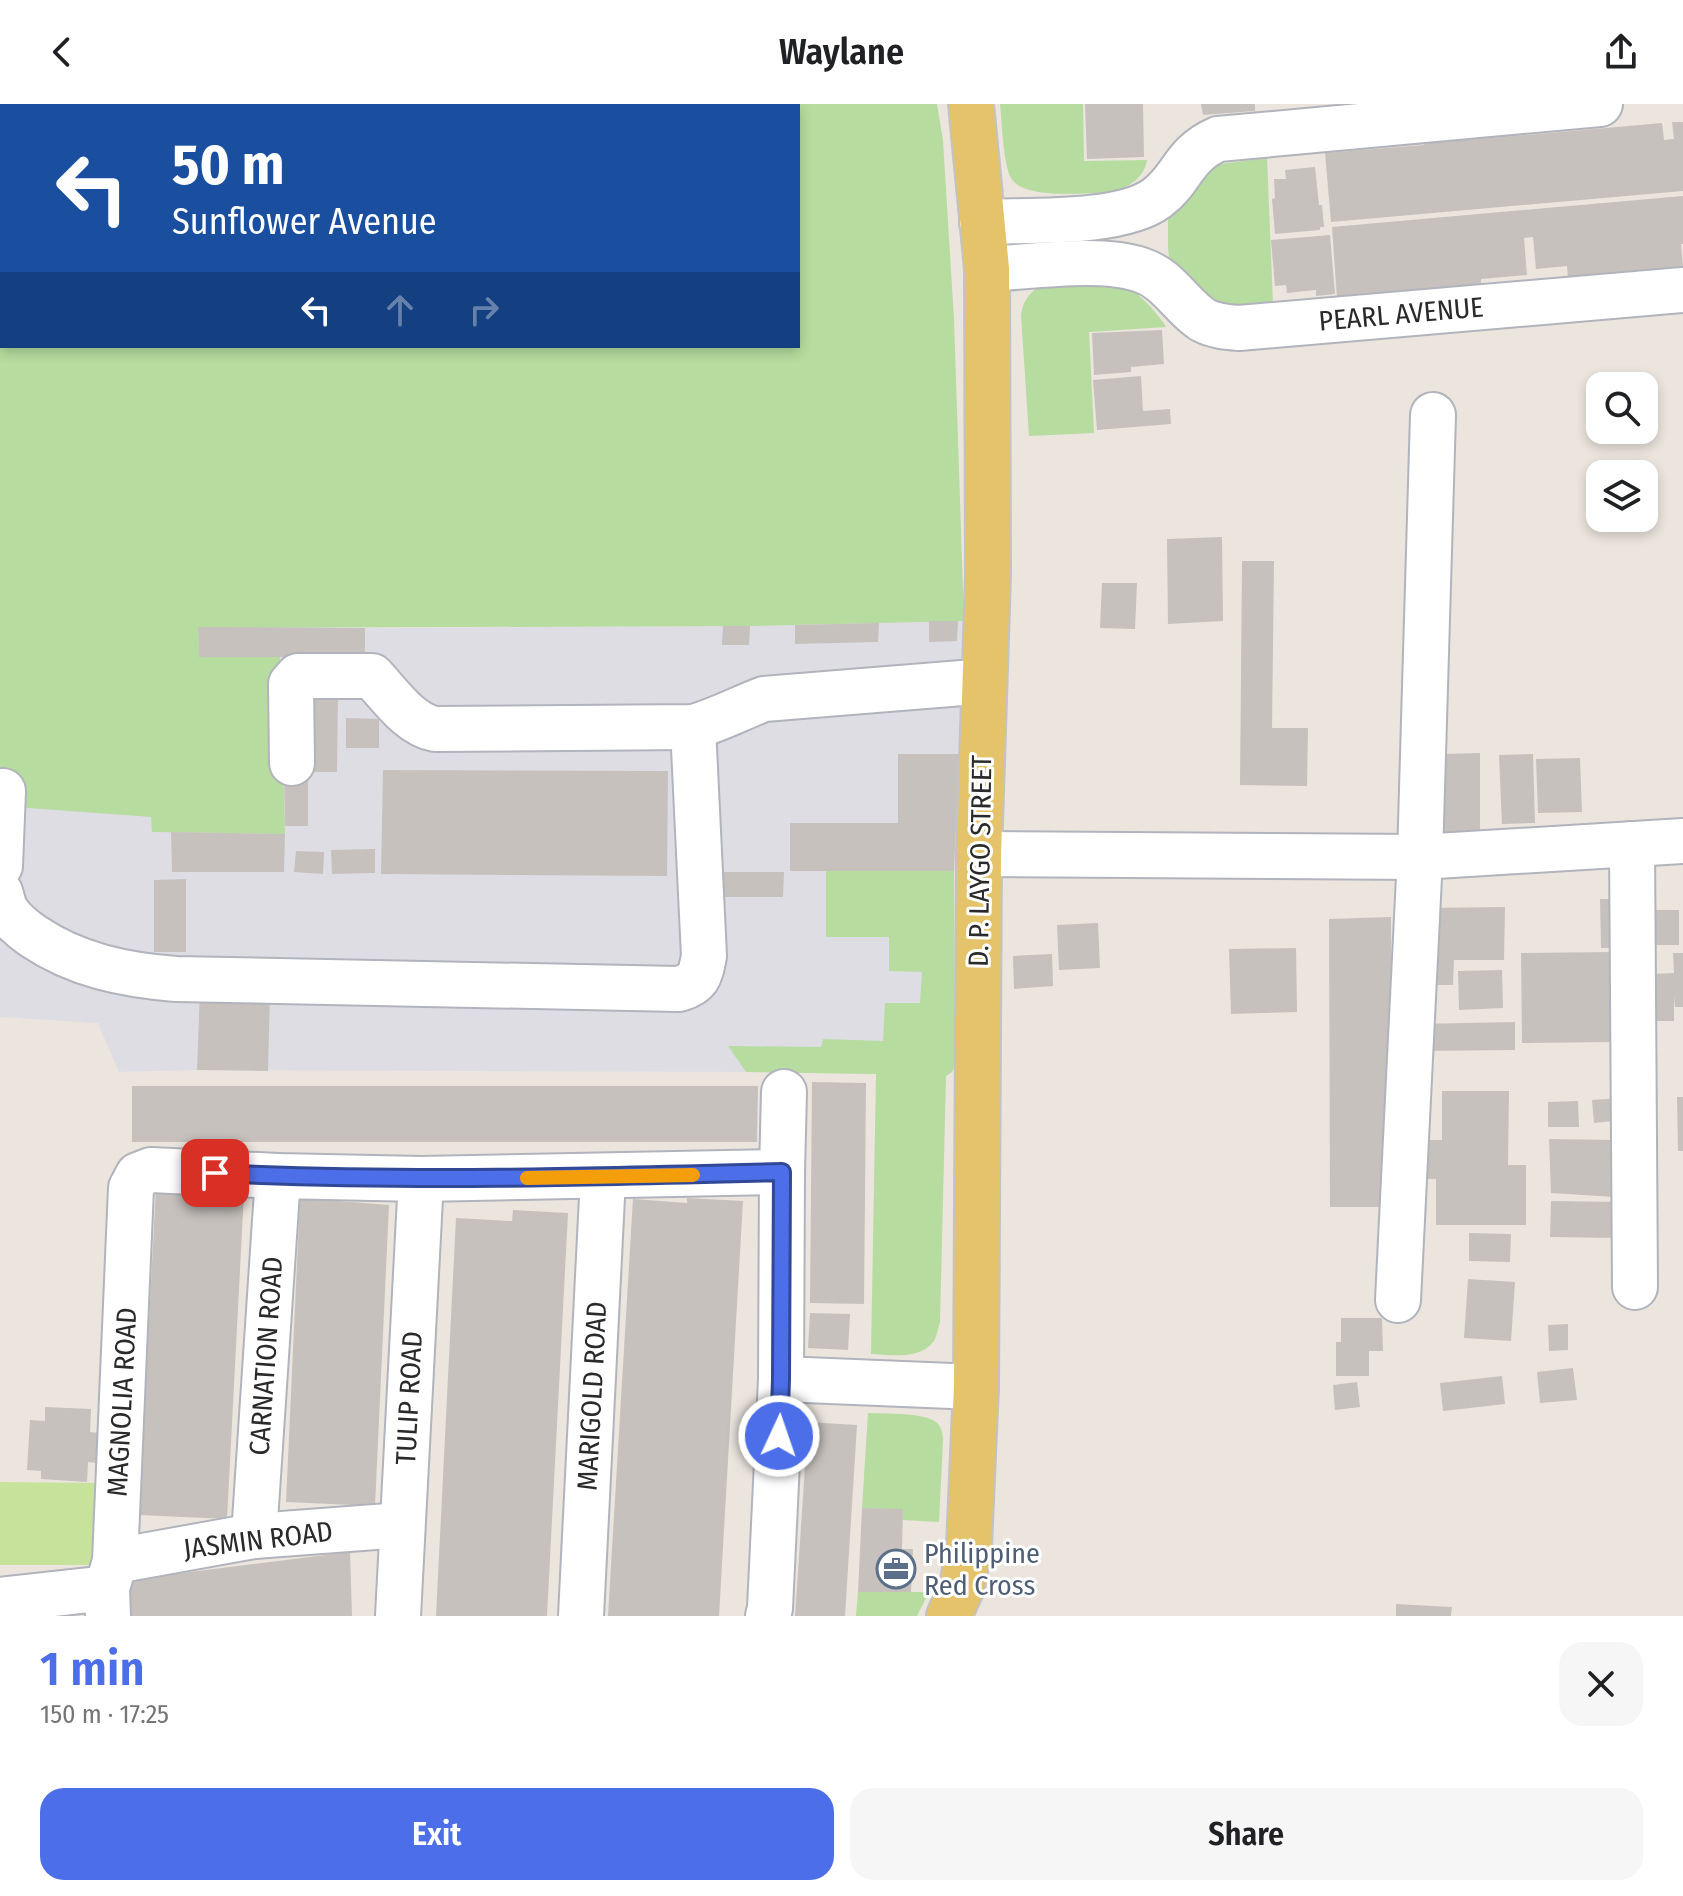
<!DOCTYPE html>
<meta charset="utf-8">
<style>
:root{--surface:#fff;--page:#f6f6f6;--text:#202124;--muted:#757577;--accent:#4c6fe9}
body{margin:0;font-family:"Fira Sans Condensed",sans-serif;background:var(--page);color:var(--text);height:100vh;display:flex;flex-direction:column;font-size:30px;white-space:nowrap}
*{box-sizing:border-box;margin:0}
p{font-size:26px;color:var(--muted)}
.icon{flex:none;width:44px;height:44px;fill:none;stroke:currentColor;stroke-width:2;stroke-linecap:round;stroke-linejoin:round}
.map{position:relative;height:1512px;overflow:hidden}
.details{display:flex;flex-direction:column;background:var(--surface);flex:1}
.details>*{flex:none}
.banner{position:absolute;left:0px;top:0px;width:800px;height:244px;box-shadow:0 4px 12px #0003;background:#1a4fa0;color:#fff;overflow:hidden}
.fabs{position:absolute;left:1586px;top:268px;display:grid;gap:16px}
.fabs a{display:grid;place-items:center;width:72px;height:72px;border-radius:16px;background:var(--surface);box-shadow:0 4px 12px #0003;font-size:40px}
.pin{position:absolute;display:grid;place-items:center;width:68px;height:68px;color:#fff;margin:-34px;border-radius:16px;box-shadow:0 4px 12px #0006}
.me{position:absolute;width:88px;margin:-44px;rotate:3deg;stroke-linejoin:round;filter:drop-shadow(0 0 6px #0008)}
.turn{display:flex;align-items:center;gap:28px;height:168px;padding:0 40px;font-size:36px}
.turn .icon{width:104px;height:104px;stroke-width:2.5}
.turn b{display:block;font-size:56px;line-height:68px}
.lanes{display:flex;align-items:center;height:76px;padding:0 40px;background:#0003;justify-content:center;gap:40px;direction:ltr}
.lanes .off{opacity:.35}
.round{display:grid;place-items:center;flex:none;width:84px;height:84px;border-radius:24px;background:var(--page)}
.overview{display:flex;align-items:center;justify-content:space-between;height:136px;padding:0 40px}
h1{font-size:48px;font-weight:600;line-height:60px;color:var(--accent)}
.cta{display:flex;gap:16px;margin-top:auto;padding:16px 40px}
.cta a{flex:1;height:92px;border-radius:24px;background:var(--accent);color:#fff;font-size:32px;font-weight:600;line-height:92px;text-align:center}
.cta a+a{background:var(--page);color:var(--text)}
header{display:flex;justify-content:space-between;align-items:center;height:104px;padding:0 40px;background:var(--surface);font-size:36px;font-weight:600}
.map>svg:first-child{display:block}
.industrial{fill:#dfdde4}
.green{fill:#b6dc9f;fill-rule:evenodd}
.pitch{fill:#c7e39b}
.building{fill:#c6c1bd}
.lines{fill:none;stroke-linecap:round;stroke-linejoin:round}
.minor-casing{stroke:#b1b4bc;stroke-width:48}
.major-casing{stroke:#c3c3c3;stroke-width:48}
.minor{stroke:#fff;stroke-width:44}
.major{stroke:#e4c36a;stroke-width:44}
.route-casing{stroke:#314897;stroke-width:20}
.route{stroke:#4c6fe9;stroke-width:14}
.slow{stroke:#f59e0b;stroke-width:14}
.labels{text-anchor:middle;dominant-baseline:central;stroke-width:6;stroke-linejoin:round;paint-order:stroke}
.street-label{font-size:28px;fill:#2a2a2a;stroke:#fff}
.service-label{font-size:28px;fill:#4e5e75;stroke:#fff;text-anchor:start}
</style>
<header><svg class="icon" aria-label="back" viewBox="0 0 24 24"><path d="M15 5l-7 7 7 7"/></svg>Waylane<svg class="icon" aria-label="share" viewBox="0 0 24 24"><path d="M12 15V3M7 8l5-5 5 5M5 13v7h14v-7"/></svg></header>
<div class="map">
<svg width="1683" height="1512" viewBox="0 0 1683 1512">
<rect width="100%" height="100%" fill="#ebe5dd"/>
<path class="industrial" d="M929,517h35l-10,250 1,195 -3,6 -6,3 -200,-3 -549,-2 -78,2 -21,-49 -98,-6v-392l365,3 385,-2z"/>
<g class="green">
<path d="M0,0h937l6,37 11,178 10,302 -214,5 -552,2 1,29h81l5,177 -133,-2 -1,-15 -136,-10 -15,-25zM2,2h796v240h-796z"/>
<path d="M1000,0h83l1,57 63,-1c-3,18 -18,27 -35,32 -23,1 -89,8 -101,-14 -8,-15 -9,-56 -11,-74z"/>
<path d="M1267,54l6,146 -39,2 -9,-1 -17,-6 -35,-35 -4,-7 -1,-10v-29l4,-9 41,-44z"/>
<path d="M1043,180l83,1c15,11 31,27 40,42l-77,5 5,101 -65,3 -8,-121c2,-15 9,-23 22,-31z"/>
<path d="M826,767h128l1,195 -3,6 -6,4 -6,246c-2,5 -3,14 -6,19 -14,19 -43,14 -63,13l5,-280 -130,-2 -18,-26 93,1 2,-8 60,2 2,-38h35l2,-31 -33,-1v-34h-63z"/>
<path d="M868,1309c16,1 58,-1 69,10 5,5 6,12 6,18l-4,81 -36,-2v-10l-41,-2z"/>
<path d="M858,1488h71l-12,24h-61z"/>
</g>
<path class="pitch" d="M0,1378l96,1v82h-96z"/>
<g class="building">
<path d="M1085,0h58l1,53 -57,2z"/>
<path d="M1201,0h54v7l-52,4z"/>
<path d="M1672,18h11v69l-352,31 -6,-69 99,-8 -1,-4 46,-4 1,3 192,-17 2,17 10,-1z"/>
<path d="M1315,63l4,38h3l2,22h-4v3l-45,4 -3,-35 3,-1 -1,-19h12l-1,-9z"/>
<path d="M1683,92v48h-2l2,24 -115,10 -1,-12 -31,3 -3,-32 -9,1 3,37 -46,4v6l-144,13 -5,-71z"/>
<path d="M1330,131l5,59 -19,2v-6l-29,3 -1,-8 -11,1 -4,-46z"/>
<path d="M1162,226l2,34 -33,3v5l-37,3 -2,-42z"/>
<path d="M1141,272l2,35 27,-2 1,15 -74,6 -4,-50z"/>
<path d="M1222,433l1,84 -55,3 -1,-85z"/>
<path d="M1242,457h32l-2,167h36l-1,58 -67,-1z"/>
<path d="M1102,479h35l-2,46 -35,-1z"/>
<path d="M929,517h29l-1,20 -28,1z"/>
<path d="M879,519l-1,19 -83,2v-19z"/>
<path d="M723,522h27l-1,19h-27z"/>
<path d="M198,523l167,1v29h-166z"/>
<path d="M301,591h37l-1,77h-38z"/>
<path d="M346,614l33,1v29h-33z"/>
<path d="M1480,649v86h-38v-85z"/>
<path d="M898,650h61l-5,117h-164v-48h108z"/>
<path d="M1533,650l2,69 -33,1 -3,-69z"/>
<path d="M1580,654l2,54 -44,1 -2,-54z"/>
<path d="M383,666l285,1 -1,105 -286,-2z"/>
<path d="M284,672h24v50h-23z"/>
<path d="M171,728l114,2 -1,38h-112z"/>
<path d="M375,745v24l-43,1 -1,-24z"/>
<path d="M296,747l28,1 -1,22 -29,-2z"/>
<path d="M718,768h66l-1,25h-66z"/>
<path d="M186,775v73h-32v-72z"/>
<path d="M1600,795h20l1,49h-20z"/>
<path d="M1505,803l-1,53h-50l-1,25h-27l1,-77z"/>
<path d="M1655,806h24v35h-23z"/>
<path d="M1391,813l1,290h-62l-1,-288z"/>
<path d="M1098,819l2,45 -41,2 -2,-45z"/>
<path d="M1296,844l1,64 -66,2 -2,-65z"/>
<path d="M1613,848l1,90 -92,1 -1,-90z"/>
<path d="M1673,849h10v54h-8l-1,-11v25h-21v-47l21,-1z"/>
<path d="M1052,850l1,32 -39,3 -1,-33z"/>
<path d="M1502,866l1,38 -44,2 -1,-39z"/>
<path d="M200,886l70,2 -2,79 -71,-1z"/>
<path d="M1515,918v28l-97,1 -1,-27z"/>
<path d="M812,978l54,1 -2,221 -54,-1z"/>
<path d="M132,982h626l-1,56h-625z"/>
<path d="M1442,987h67l-1,74h18v60h-90v-46h-13v-39h19z"/>
<path d="M1677,993h6v54h-5z"/>
<path d="M1621,994l2,22 -29,3 -2,-23z"/>
<path d="M1578,997l1,26h-31v-25z"/>
<path d="M1549,1035l67,1 -1,57 -64,-4z"/>
<path d="M156,1083l88,6 -17,326 -88,-4z"/>
<path d="M300,1094l89,7 -14,301 -89,-4z"/>
<path d="M687,1094l56,3 -24,415h-111l25,-417 54,4z"/>
<path d="M1551,1097l71,1 -1,36 -71,-1z"/>
<path d="M513,1106l55,3 -21,403h-111l20,-398 56,3z"/>
<path d="M1469,1129l42,1 -1,28 -41,-1z"/>
<path d="M1468,1175l47,3 -4,59 -47,-3z"/>
<path d="M810,1209l40,1 -2,36 -40,-2z"/>
<path d="M1341,1214h41l1,33h-14v25h-33v-34h5z"/>
<path d="M1568,1220v26l-19,1 -1,-26z"/>
<path d="M1573,1264l4,32 -37,3 -3,-31z"/>
<path d="M1502,1272l3,28 -62,7 -3,-28z"/>
<path d="M1357,1278l3,25 -25,3 -2,-25z"/>
<path d="M45,1303l46,2 -1,23 9,1 -2,30 -9,-1 -1,20 -46,-3v-8l-14,-1 3,-50 15,1z"/>
<path d="M808,1318l49,3 -12,191h-50z"/>
<path d="M862,1404l41,1 -1,40h11l-2,43h-53z"/>
<path d="M350,1448l2,64h-224l-2,-36z"/>
<path d="M1396,1500l56,3 -1,9h-55z"/>
</g>
<g class="lines">
<g class="minor-casing">
<g id="minor">
<path d="M982,118c46,-2 139,3 175,-24 26,-19 25,-43 61,-59l382,-35"/>
<path d="M987,165c43,-2 114,-13 154,1 28,9 39,35 62,50 11,6 24,7 36,8l444,-38"/>
<path d="M292,659l-1,-79 7,-8h74c18,19 37,48 63,53l258,-2c25,-7 47,-19 71,-28l198,-16 21,2"/>
<path d="M1632,740l3,443"/>
<path d="M979,750l441,3 263,-16"/>
<path d="M0,762l3,-75"/>
<path d="M0,788c2,5 3,13 6,18 6,10 17,19 27,26 43,29 91,39 143,43l503,10c20,-6 21,-13 25,-33l-11,-229"/>
<path d="M1398,1196l22,-443 13,-442"/>
<path d="M781,1275l195,8"/>
<path d="M254,1432l24,-360"/>
<path d="M115,1457l139,-25 148,-11"/>
<path d="M0,1496l107,-12"/>
<path d="M108,1512l-1,-28 8,-27 16,-373 7,-13 13,-5 127,6 143,3 361,-7"/>
<path d="M398,1512l23,-437"/>
<path d="M581,1512l22,-439"/>
<path d="M768,1512l2,-8 11,-229 1,-207 2,-80"/>
</g>
</g>
<g class="major-casing">
<path id="major" d="M949,1512l13,-29 7,-41 7,-159 3,-533 9,-279 -1,-306 -16,-165"/>
</g>
<use href="#minor" class="minor"/>
<use href="#major" class="major"/>
</g>
<g class="lines">
<g class="route-casing">
<path id="route" d="M215,1069c189,9 378,4 567,-1l-1,207 -2,57"/>
</g>
<use href="#route" class="route"/>
<path class="slow" d="M527,1074l166,-3"/>
</g>
<defs>
<g id="office-ring" transform="scale(2)"><circle r="9.5" fill="#fff" stroke="#5c6f8a" stroke-width="1.5"/><path d="M-6-3h4V-5.5h4V-3h4V5H-6ZM-1-4.5V-3h2v-1.5ZM-6 0V1H6V0Z" fill="#5c6f8a"/></g>
</defs>
<g fill-rule="evenodd">
<use href="#office-ring" x="896" y="1465"/>
</g>
<g class="labels">
<g class="street-label">
<text transform="translate(1401 210) rotate(-5)">PEARL AVENUE</text>
<text transform="translate(980 757) rotate(-89)">D. P. LAYGO STREET</text>
<text transform="translate(266 1252) rotate(-86)">CARNATION ROAD</text>
<text transform="translate(592 1292) rotate(-87)">MARIGOLD ROAD</text>
<text transform="translate(409 1294) rotate(-87)">TULIP ROAD</text>
<text transform="translate(122 1298) rotate(-87)">MAGNOLIA ROAD</text>
<text transform="translate(258 1436) rotate(-7)">JASMIN ROAD</text>
</g>
<g class="service-label">
<text x="924" y="1449">Philippine<tspan x="924" dy="32">Red Cross</tspan></text>
</g>
</g>
</svg>
<div class="fabs">
<a><svg class="icon" aria-label="search" viewBox="0 0 24 24"><circle cx="10" cy="10" r="6"/><path d="M15 15l6 6"/></svg></a>
<a><svg class="icon" aria-label="layers" viewBox="0 0 24 24"><path d="M12 4l9 5-9 5-9-5zM3 14l9 5 9-5"/></svg></a>
</div>
<div class="pin" style="left:215px;top:1069px;background:#d93025"><svg class="icon" aria-label="arrive" viewBox="0 0 24 24"><path d="M6 21V4h12l-3 4 3 4H6"/></svg></div>
<svg class="me" style="left:779px;top:1332px" viewBox="-20 -20 40 40"><circle r="17" fill="#4c6fe9" stroke="#fff" stroke-width="3"/><path d="M0-11L8 9 0 5-8 9z" fill="#fff"/></svg>
<div class="banner">
<div class="turn"><svg class="icon" aria-label="left" viewBox="0 0 24 24"><path d="M17 20v-9H6M10 6l-5 5 5 5"/></svg><div><b>50 m</b>Sunflower Avenue</div></div>
<div class="lanes"><svg class="icon" aria-label="left" viewBox="0 0 24 24"><path d="M17 20v-9H6M10 6l-5 5 5 5"/></svg><svg class="icon off" aria-label="ahead" viewBox="0 0 24 24"><path d="M12 20V5M6 11l6-6 6 6"/></svg><svg class="icon off" aria-label="right" viewBox="0 0 24 24"><path d="M7 20v-9h11M14 6l5 5-5 5"/></svg></div>
</div>
</div>
<section class="details">
<div class="overview"><div><h1>1 min</h1><p>150 m · 17:25</p></div><a class="round"><svg class="icon" aria-label="close" viewBox="0 0 24 24"><path d="M6 6l12 12M18 6L6 18"/></svg></a></div>
<div class="cta"><a>Exit</a><a>Share</a></div>
</section>
